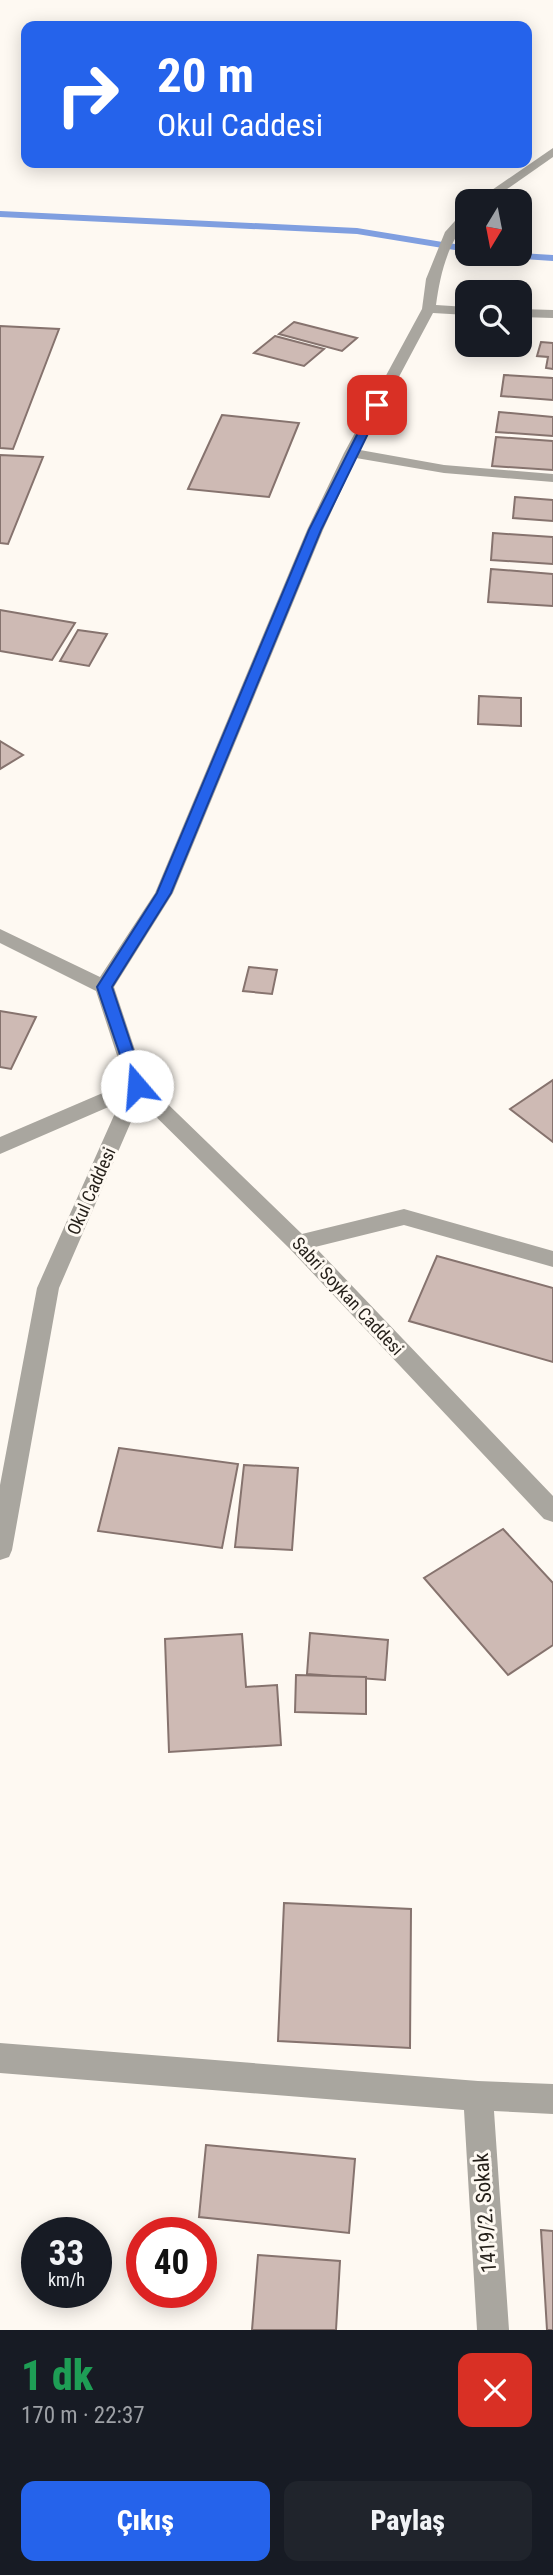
<!DOCTYPE html>
<html lang="tr">
<meta charset="utf-8">
<style>
:root{--surface:#171b24;--page:#20242c;--text:#f1f3f6;--muted:#9ea1a6;--accent:#2563eb}
body{margin:0;font-family:"Roboto Condensed",sans-serif;background:var(--page);color:var(--text);height:100vh;display:flex;flex-direction:column;font-size:26px;white-space:nowrap}
*{box-sizing:border-box;margin:0}
p{font-size:23px;color:var(--muted)}
.icon{flex:none;width:38px;height:38px;fill:none;stroke:currentColor;stroke-width:2;stroke-linecap:round;stroke-linejoin:round}
.map{position:relative;height:2330px;overflow:hidden}
.panel{display:flex;flex-direction:column;background:var(--surface);flex:1}
.panel>*{flex:none}
.banner{position:absolute;left:21px;top:21px;width:511px;height:147px;border-radius:14px;box-shadow:0 4px 18px #0003;background:#2563eb;color:#fff;overflow:hidden}
.needle{width:46px;rotate:190deg}
.controls{position:absolute;left:455px;top:189px;display:grid;gap:14px}
.controls a{display:grid;place-items:center;width:77px;height:77px;border-radius:14px;background:var(--surface);box-shadow:0 4px 18px #0003;font-size:35px}
.speed{position:absolute;left:21px;top:2217px;display:flex;gap:14px;font-size:35px;font-weight:700;text-align:center}
.speed>*{display:grid;place-content:center;width:91px;height:91px;border-radius:50%;background:var(--surface);box-shadow:0 4px 18px #0003;line-height:1}
.speed small{font-size:18px;font-weight:400}
.speed .limit{border:10px solid #d22;background:#fff;color:#111}
.pin{position:absolute;display:grid;place-items:center;width:60px;height:60px;color:#fff;margin:-30px;border-radius:14px;box-shadow:0 4px 10px #0006}
.me{position:absolute;width:77px;margin:-38px;rotate:342deg;stroke-linejoin:round;filter:drop-shadow(0 0 5px #0008)}
.turn{display:flex;align-items:center;gap:24px;height:147px;padding:0 21px;font-size:32px}
.turn .icon{width:91px;height:91px;stroke-width:2.5}
.turn b{display:block;font-size:49px;line-height:60px}
.round{display:grid;place-items:center;flex:none;width:74px;height:74px;border-radius:14px;background:var(--page)}
.overview{display:flex;align-items:center;justify-content:space-between;height:119px;padding:0 21px}
h1{font-size:42px;font-weight:800;line-height:52px;color:#1e9e55}
.cta{display:flex;gap:14px;margin-top:auto;padding:14px 21px}
.cta a{flex:1;height:80px;border-radius:14px;background:var(--accent);color:#fff;font-size:28px;font-weight:800;line-height:80px;text-align:center}
.cta a+a{background:var(--page);color:var(--text)}
.map>svg:first-child{display:block}
.lines{fill:none;stroke-linecap:round;stroke-linejoin:round}
.stream{fill:#809fe0;fill-rule:evenodd}
.building{fill:#cebab4;stroke:#86736e;stroke-width:2}
.minor{fill:#a9a69f;fill-rule:evenodd}
.route{fill:#2563eb;stroke:#184099;stroke-width:2}
.labels{text-anchor:middle;dominant-baseline:central;stroke-width:6;stroke-linejoin:round;paint-order:stroke}
.street-label{font-size:18px;fill:#241f19;stroke:#fef9f2}
.near-street-label{font-size:21px;fill:#241f19;stroke:#fef9f2}
</style>
<div class="map">
<svg width="553" height="2330" viewBox="0 0 553 2330">
<rect width="100%" height="100%" fill="#fef9f2"/>
<g class="lines">
<g class="stream">
<path d="M0,211l357,17 110,18v6l-110,-18 -357,-17z"/>
<path d="M520,253l33,2v6l-59,-4 -5,-3z"/>
</g>
</g>
<g class="building">
<path d="M294,322l63,16 -15,13 -63,-17z"/>
<path d="M0,326l59,3 -46,120 -13,-1z"/>
<path d="M275,336l49,13 -20,17 -50,-13z"/>
<path d="M541,342l12,1v26l-7,-1 2,-11 -11,-1z"/>
<path d="M504,375l49,3v22l-52,-4z"/>
<path d="M499,412l54,5v19l-57,-4z"/>
<path d="M222,415l77,8 -30,74 -81,-8z"/>
<path d="M496,437l57,4v29l-61,-4z"/>
<path d="M0,455l43,2 -35,87 -8,-1z"/>
<path d="M515,497l38,3v21l-40,-3z"/>
<path d="M493,533l60,4v27l-62,-4z"/>
<path d="M491,569l62,5v32l-65,-4z"/>
<path d="M0,610l75,13 -23,37 -52,-9z"/>
<path d="M78,630l29,4 -18,32 -29,-5z"/>
<path d="M479,696l42,2v28l-43,-2z"/>
<path d="M0,741l23,14 -23,14z"/>
<path d="M249,967l28,3 -5,24 -29,-3z"/>
<path d="M0,1011l36,6 -25,52 -11,-2z"/>
<path d="M553,1080v62l-43,-33z"/>
<path d="M437,1256l116,32v74l-144,-41z"/>
<path d="M119,1448l119,16 -16,84 -124,-17z"/>
<path d="M244,1465l54,3 -6,82 -57,-3z"/>
<path d="M503,1529l50,54v62l-45,30 -84,-97z"/>
<path d="M310,1633l78,7 -3,40 -78,-6z"/>
<path d="M242,1634l4,53 31,-2 4,60 -112,7 -4,-113z"/>
<path d="M296,1675l70,2v37l-71,-2z"/>
<path d="M284,1903l127,6 -1,139 -132,-7z"/>
<path d="M206,2145l149,14 -6,74 -150,-16z"/>
<path d="M541,2230l12,1v99h-6z"/>
<path d="M258,2255l82,6 -4,69h-84z"/>
</g>
<g class="lines">
<g class="minor">
<path d="M553,148v9l-63,44h-14z"/>
<path d="M467,211v11c-20,22 -27,54 -31,83l31,2v8l-34,-2 -73,137 84,15 109,9v8l-109,-9 -88,-15 -33,72 -150,363 -59,94 32,96 156,151 102,-25 149,42v16l-149,-42 -89,22 238,249v26l-9,-3 -254,-270 -150,-148 -81,187 -47,262 -3,7 -9,3v-75l37,-197 83,-186 -120,52v-17l126,-54 -30,-92 -96,-48v-14l100,48 55,-84 152,-363 37,-77 78,-144 4,-30 19,-47 18,-20z"/>
<path d="M520,309l33,1v8l-33,-1z"/>
<path d="M0,2043l478,38 75,3v30l-59,-3 15,219h-32l-13,-220 -464,-37z"/>
</g>
</g>
<path class="route" d="M377,402l5,3 -61,125 -150,363 -59,94 33,99 -3,4h-10l-35,-103 60,-94 152,-363 63,-125z"/>
<g class="labels">
<g class="street-label">
<text transform="translate(91 1191) rotate(-66)">Okul Caddesi</text>
<text transform="translate(348 1296) rotate(47)">Sabri Soykan Caddesi</text>
</g>
<g class="near-street-label">
<text transform="translate(485 2213) rotate(-94)">1419/2. Sokak</text>
</g>
</g>
</svg>
<div class="controls">
<a><svg class="needle" viewBox="-14 -14 28 28"><path d="M0-13l5 13h-10z" fill="#e53935"/><path d="M0 13l5-13h-10z" fill="#9ea1a6"/></svg></a>
<a><svg class="icon" aria-label="search" viewBox="0 0 24 24"><circle cx="10" cy="10" r="6"/><path d="M15 15l6 6"/></svg></a>
</div>
<div class="speed"><div>33<small>km/h</small></div><div class="limit">40</div></div>
<div class="pin" style="left:377px;top:405px;background:#d93025"><svg class="icon" aria-label="arrive" viewBox="0 0 24 24"><path d="M6 21V4h12l-3 4 3 4H6"/></svg></div>
<svg class="me" style="left:137px;top:1086px" viewBox="-20 -20 40 40"><circle r="19" fill="#fff"/><path d="M0-13L10 11 0 6-10 11z" fill="#2563eb"/></svg>
<div class="banner">
<div class="turn"><svg class="icon" aria-label="right" viewBox="0 0 24 24"><path d="M7 20v-9h11M14 6l5 5-5 5"/></svg><div><b>20 m</b>Okul Caddesi</div></div>
</div>
</div>
<section class="panel">
<div class="overview"><div><h1>1 dk</h1><p>170 m · 22:37</p></div><a class="round" style="background:#d93025;color:#fff"><svg class="icon" aria-label="close" viewBox="0 0 24 24"><path d="M6 6l12 12M18 6L6 18"/></svg></a></div>
<div class="cta"><a>Çıkış</a><a>Paylaş</a></div>
</section>
